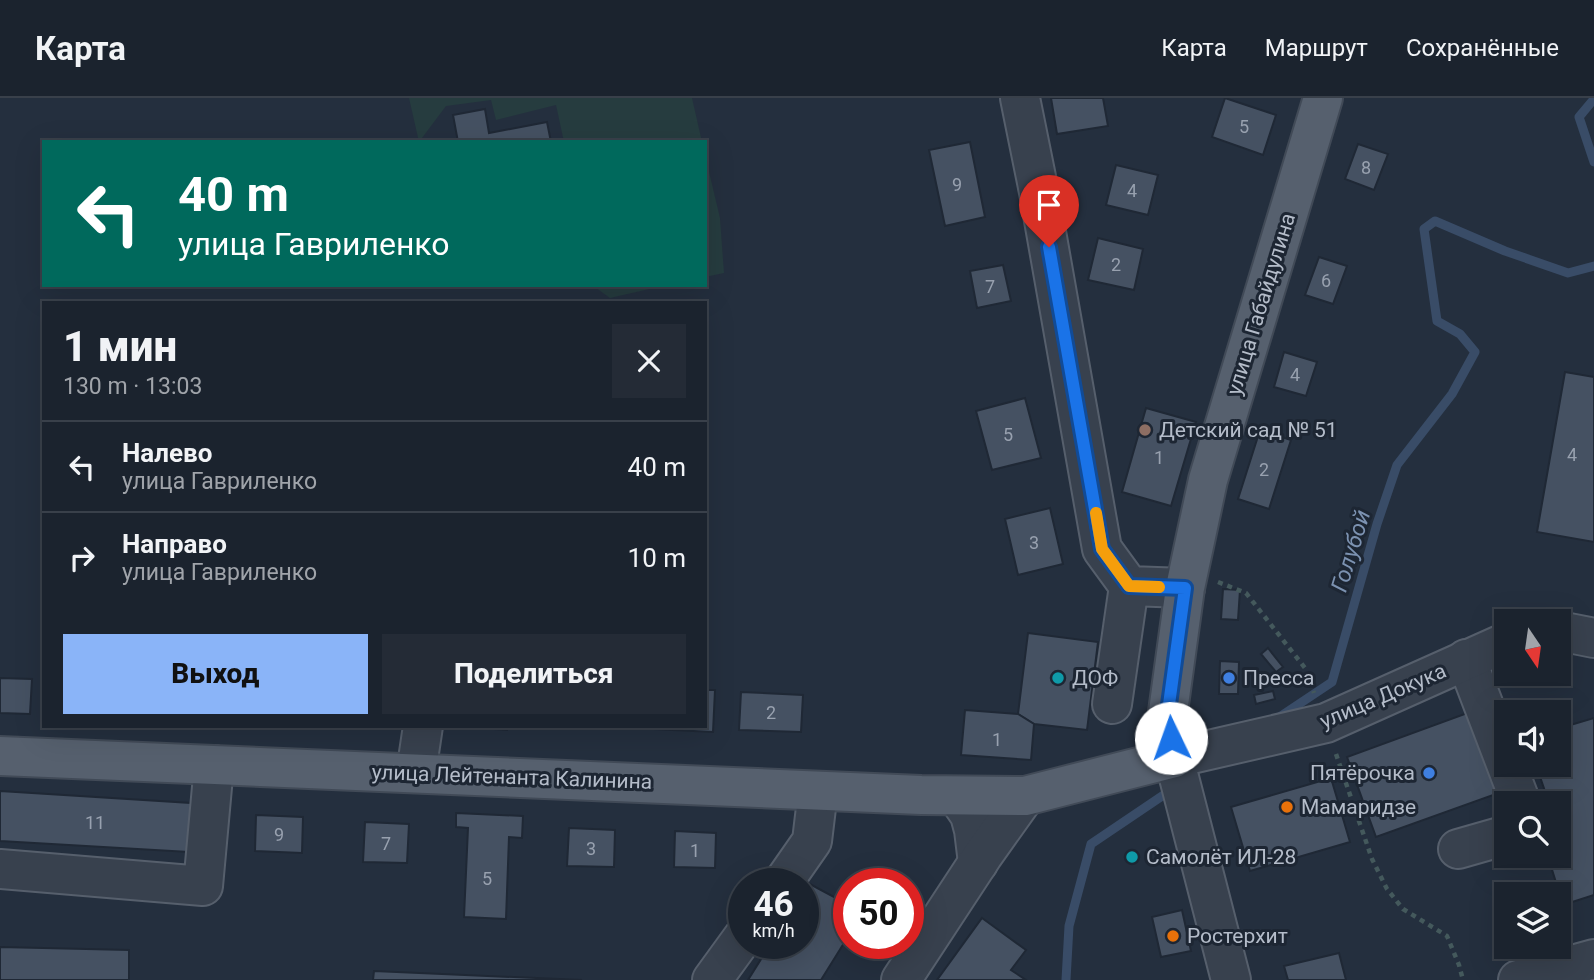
<!DOCTYPE html>
<html lang="ru">
<meta charset="utf-8">
<style>
:root{--surface:#1b232e;--page:#242b36;--text:#f1f3f6;--muted:#a0a4aa;--line:#39404a;--accent:#8ab4f8}
body{margin:0;font-family:Roboto,sans-serif;background:var(--page);color:var(--text);height:100vh;display:flex;flex-direction:column;font-size:26px;white-space:nowrap}
*{box-sizing:border-box;margin:0}
p{font-size:23px;color:var(--muted)}
.icon{flex:none;width:38px;height:38px;fill:none;stroke:currentColor;stroke-width:2;stroke-linecap:round;stroke-linejoin:round}
.map{position:relative;flex:1;overflow:hidden}
.drawer{position:absolute;left:42px;top:203px;width:665px;height:427px;display:flex;flex-direction:column;background:var(--surface);border-radius:0px;box-shadow:0 7px 28px #0002,0 0 0 2px var(--line)}
.drawer>*{flex:none}
.top-card{position:absolute;left:42px;top:42px;width:665px;height:147px;border-radius:0px;box-shadow:0 7px 28px #0002,0 0 0 2px var(--line);background:#00695c;color:#fff;overflow:hidden}
.needle{width:46px;rotate:167deg}
.tools{position:absolute;left:1494px;top:511px;display:grid;gap:14px}
.tools a{display:grid;place-items:center;width:77px;height:77px;border-radius:0px;background:var(--surface);box-shadow:0 7px 28px #0002,0 0 0 2px var(--line);font-size:35px}
.speed{position:absolute;left:728px;top:770px;display:flex;gap:14px;font-size:35px;font-weight:700;text-align:center}
.speed>*{display:grid;place-content:center;width:91px;height:91px;border-radius:50%;background:var(--surface);box-shadow:0 7px 28px #0002,0 0 0 2px var(--line);line-height:1}
.speed small{font-size:18px;font-weight:400}
.speed .limit{border:10px solid #d22;background:#fff;color:#111}
.pin{position:absolute;display:grid;place-items:center;width:60px;height:60px;color:#fff;margin:-72px -30px;border-radius:50% 50% 50% 0;rotate:-45deg;box-shadow:0 0 7px #0007}
.pin .icon{rotate:45deg}
.me{position:absolute;width:77px;margin:-38px;rotate:357deg;stroke-linejoin:round;filter:drop-shadow(0 0 5px #0008)}
.turn{display:flex;align-items:center;gap:24px;height:147px;padding:0 21px;font-size:32px}
.turn .icon{width:91px;height:91px;stroke-width:2.5}
.turn b{display:block;font-size:49px;line-height:60px}
.round{display:grid;place-items:center;flex:none;width:74px;height:74px;border-radius:0px;background:var(--page)}
.headline{display:flex;align-items:center;justify-content:space-between;height:119px;padding:0 21px}
h1{font-size:42px;font-weight:800;line-height:52px}
.cta{display:flex;gap:14px;margin-top:auto;padding:14px 21px}
.cta a{flex:1;height:80px;border-radius:0px;background:var(--accent);color:#111;font-size:28px;font-weight:800;line-height:80px;text-align:center}
.cta a+a{background:var(--page);color:var(--text)}
ul{padding:0;list-style:none}
li{display:flex;align-items:center;gap:21px;height:91px;padding:0 21px;border-top:2px solid var(--line)}
li div{flex:1}
li b{display:block;font-size:26px}
li em{font-style:normal}
header{display:flex;align-items:center;gap:42px;box-sizing:border-box;height:98px;padding:0 35px;background:var(--surface);border-bottom:2px solid var(--line)}
header strong{font-size:33px}
nav{display:flex;gap:38px;margin-inline-start:auto;font-size:24px}
.map>svg:first-child{display:block}
.green{fill:#263c3f}
.lines{fill:none;stroke-linecap:round;stroke-linejoin:round}
.stream{stroke:#394c67;stroke-width:9}
.building{fill:#455162;stroke:#1f2835;stroke-width:2}
.minor-casing{stroke:#565f6c;stroke-width:42}
.major-casing{stroke:#414a57;stroke-width:42}
.path{stroke:#44595c;stroke-width:4.5;stroke-dasharray:5 5;stroke-linecap:butt}
.minor{stroke:#38414e;stroke-width:38}
.major{stroke:#56606e;stroke-width:38}
.route-casing{stroke:#114b97;stroke-width:18}
.route{stroke:#1a73e8;stroke-width:12}
.slow{stroke:#f59e0b;stroke-width:12}
.education-dot{fill:#8d6e63;stroke:#1d2633;stroke-width:2.5}
.culture-dot{fill:#0f9aa8;stroke:#1d2633;stroke-width:2.5}
.shop-dot{fill:#3f7fe0;stroke:#1d2633;stroke-width:2.5}
.food-dot{fill:#e8710a;stroke:#1d2633;stroke-width:2.5}
.labels{text-anchor:middle;dominant-baseline:central;stroke-width:6;stroke-linejoin:round;paint-order:stroke}
.number-label{font-size:18px;fill:#98a1af}
.street-label{font-size:21px;fill:#b4bcc9;stroke:#1d2633}
.poi-label{font-size:21px;fill:#b4bcc9;stroke:#1d2633;text-anchor:start}
.water-label{font-size:23px;font-style:italic;fill:#7c92b1;stroke:#1d2633}
</style>
<header>
<strong>Карта</strong>
<nav><a>Карта</a><a>Маршрут</a><a>Сохранённые</a></nav>
</header>
<div class="map">
<svg width="1594" height="882" viewBox="0 0 1594 882">
<rect width="100%" height="100%" fill="#242f3e"/>
<g class="green">
<path d="M409,0h283l10,44h-138l-8,-37 -60,15 -5,-20 -45,6 -27,36z"/>
<path d="M705,57l15,63 4,55 -19,4z"/>
<path d="M592,187h75l-57,13z"/>
</g>
<g class="lines">
<g class="stream">
<path d="M1594,1l-15,18 15,45"/>
<path d="M1278,620l54,-36 45,-158 20,-59 55,-71 23,-42 -15,-18 -23,-13 -13,-92 11,-8 70,30 63,22 26,-7"/>
<path d="M1066,882l3,-54 22,-82 80,-54"/>
</g>
</g>
<g class="building">
<path d="M1051,0h52l5,28 -51,8z"/>
<path d="M1225,0l51,17 -13,40 -51,-18z"/>
<path d="M485,11l4,24 58,-11 4,20h-93l-5,-27z"/>
<path d="M970,44l15,75 -40,9 -16,-76z"/>
<path d="M1358,46l30,10 -14,36 -29,-11z"/>
<path d="M1116,67l42,10 -10,40 -42,-10z"/>
<path d="M1098,140l45,11 -9,41 -46,-10z"/>
<path d="M1319,159l28,9 -14,38 -28,-9z"/>
<path d="M1003,167l8,36 -34,7 -7,-37z"/>
<path d="M1284,254l33,10 -11,34 -32,-9z"/>
<path d="M1565,274l29,5v165l-57,-10z"/>
<path d="M1025,300l16,60 -49,12 -16,-59z"/>
<path d="M1146,310l50,14 -25,84 -49,-14z"/>
<path d="M1260,332l31,10 -22,69 -31,-10z"/>
<path d="M1050,410l13,56 -45,11 -13,-56z"/>
<path d="M1223,491l17,1 -2,30 -17,-1z"/>
<path d="M1028,535l70,9 -11,88 -53,-6 -16,-10z"/>
<path d="M1268,550l15,19 -7,5 -15,-18z"/>
<path d="M1220,563l19,1 -1,32h-19z"/>
<path d="M0,580l32,1 -2,35 -30,-1z"/>
<path d="M705,592h10l-2,42 -59,-3v-3h51z"/>
<path d="M1273,593l2,8 -19,5 -2,-9z"/>
<path d="M741,594l62,3 -2,37 -62,-2z"/>
<path d="M1481,610l29,81 -134,48 -29,-80z"/>
<path d="M965,612l53,4 16,10 -3,36 -70,-5z"/>
<path d="M1594,620v177l-31,10 -14,-45 16,-6 -6,-19v-32h-10l-13,-38h23v-21l11,-4 -3,-14z"/>
<path d="M453,628h54v4z"/>
<path d="M555,628h43v3z"/>
<path d="M1331,680l19,64 -100,29 -19,-64z"/>
<path d="M0,693l191,12 -2,49 -189,-11z"/>
<path d="M456,715l67,3 -1,22 -13,-1 -3,82 -42,-2 4,-89 -12,-1z"/>
<path d="M256,717l47,2 -1,36 -47,-2z"/>
<path d="M365,724l44,2 -2,39 -44,-1z"/>
<path d="M569,730l46,2 -1,37 -47,-1z"/>
<path d="M675,733l41,2 -1,35 -41,-1z"/>
<path d="M808,785l41,22v30l-28,45h-73l23,-37h32v-53z"/>
<path d="M1182,812l9,41 -30,6 -9,-40z"/>
<path d="M982,820l44,32 -15,20 15,10h-89z"/>
<path d="M0,849l129,3v30h-129z"/>
<path d="M1339,855l7,27h-58l-4,-14z"/>
<path d="M374,873l208,9h-209z"/>
</g>
<g class="lines">
<g class="minor-casing">
<g id="minor">
<path d="M1020,0l19,94 63,357 27,37 56,2"/>
<path d="M1559,533l35,7"/>
<path d="M1466,561l55,144"/>
<path d="M1112,606l17,-118"/>
<path d="M416,675l7,-47"/>
<path d="M957,698l13,19 4,15 4,33"/>
<path d="M1458,751l49,-14"/>
<path d="M0,771l203,17 11,-121"/>
<path d="M782,786l30,-43 6,-50"/>
<path d="M712,882l32,-44"/>
<path d="M901,882l82,-125 42,-59"/>
<path d="M1231,882l-57,-222 152,-35 181,-81"/>
<path d="M1518,882l76,-21"/>
</g>
</g>
<g class="major-casing">
<path id="major" d="M0,658l921,39 104,1 149,-38 -7,-39 18,-131 23,-108 115,-382"/>
</g>
<g class="path">
<path d="M1218,484l28,11 59,75 9,25"/>
<path d="M1336,656l36,105 15,30 16,20 44,27 12,29 4,15"/>
</g>
<use href="#minor" class="minor"/>
<use href="#major" class="major"/>
</g>
<g class="lines">
<g class="route-casing">
<path id="route" d="M1049,149l53,302 27,37 56,2 -18,131 4,19"/>
</g>
<use href="#route" class="route"/>
<path class="slow" d="M1096,415l6,36 27,37 30,1"/>
</g>
<circle class="education-dot" cx="1145" cy="332" r="7"/>
<g class="culture-dot">
<circle cx="1058" cy="580" r="7"/>
<circle cx="1132" cy="759" r="7"/>
</g>
<g class="shop-dot">
<circle cx="1229" cy="580" r="7"/>
<circle cx="1429" cy="675" r="7"/>
</g>
<g class="food-dot">
<circle cx="1287" cy="709" r="7"/>
<circle cx="1173" cy="838" r="7"/>
</g>
<g class="labels">
<g class="number-label">
<text x="1244" y="28">5</text>
<text x="1366" y="69">8</text>
<text x="957" y="86">9</text>
<text x="1132" y="92">4</text>
<text x="1116" y="166">2</text>
<text x="1326" y="182">6</text>
<text x="990" y="188">7</text>
<text x="1295" y="276">4</text>
<text x="1008" y="336">5</text>
<text x="1572" y="356">4</text>
<text x="1159" y="359">1</text>
<text x="1264" y="371">2</text>
<text x="1034" y="444">3</text>
<text x="771" y="614">2</text>
<text x="997" y="641">1</text>
<text x="95" y="724">11</text>
<text x="279" y="736">9</text>
<text x="386" y="745">7</text>
<text x="591" y="750">3</text>
<text x="695" y="752">1</text>
<text x="487" y="780">5</text>
</g>
<g class="street-label">
<text transform="translate(1261 206) rotate(-73)">улица Габайдулина</text>
<text transform="translate(1383 598) rotate(-23)">улица Докука</text>
<text transform="translate(512 679) rotate(2)">улица Лейтенанта Калинина</text>
</g>
<g class="poi-label">
<text x="1159" y="332">Детский сад № 51</text>
<text x="1072" y="580">ДОФ</text>
<text x="1243" y="580">Пресса</text>
<text x="1415" y="675" text-anchor="end">Пятёрочка</text>
<text x="1301" y="709">Мамаридзе</text>
<text x="1146" y="759">Самолёт ИЛ-28</text>
<text x="1187" y="838">Ростерхит</text>
</g>
<g class="water-label">
<text transform="translate(1351 453) rotate(-73)">Голубой</text>
</g>
</g>
</svg>
<div class="tools">
<a><svg class="needle" viewBox="-14 -14 28 28"><path d="M0-13l5 13h-10z" fill="#e53935"/><path d="M0 13l5-13h-10z" fill="#a0a4aa"/></svg></a>
<a><svg class="icon" aria-label="sound" viewBox="0 0 24 24"><path d="M4 9h4l5-4v14l-5-4H4zM17 9q2 3 0 6"/></svg></a>
<a><svg class="icon" aria-label="search" viewBox="0 0 24 24"><circle cx="10" cy="10" r="6"/><path d="M15 15l6 6"/></svg></a>
<a><svg class="icon" aria-label="layers" viewBox="0 0 24 24"><path d="M12 4l9 5-9 5-9-5zM3 14l9 5 9-5"/></svg></a>
</div>
<div class="speed"><div>46<small>km/h</small></div><div class="limit">50</div></div>
<div class="pin" style="left:1049px;top:149px;background:#d93025"><svg class="icon" aria-label="arrive" viewBox="0 0 24 24"><path d="M6 21V4h12l-3 4 3 4H6"/></svg></div>
<svg class="me" style="left:1171px;top:640px" viewBox="-20 -20 40 40"><circle r="19" fill="#fff"/><path d="M0-13L10 11 0 6-10 11z" fill="#1a73e8"/></svg>
<div class="top-card">
<div class="turn"><svg class="icon" aria-label="left" viewBox="0 0 24 24"><path d="M17 20v-9H6M10 6l-5 5 5 5"/></svg><div><b>40 m</b>улица Гавриленко</div></div>
</div>
<section class="drawer">
<div class="headline"><div><h1>1 мин</h1><p>130 m · 13:03</p></div><a class="round"><svg class="icon" aria-label="close" viewBox="0 0 24 24"><path d="M6 6l12 12M18 6L6 18"/></svg></a></div>
<ul>
<li><svg class="icon" aria-label="left" viewBox="0 0 24 24"><path d="M17 20v-9H6M10 6l-5 5 5 5"/></svg><div><b>Налево</b><p>улица Гавриленко</p></div><em>40 m</em></li>
<li><svg class="icon" aria-label="right" viewBox="0 0 24 24"><path d="M7 20v-9h11M14 6l5 5-5 5"/></svg><div><b>Направо</b><p>улица Гавриленко</p></div><em>10 m</em></li>
</ul>
<div class="cta"><a>Выход</a><a>Поделиться</a></div>
</section>
</div>
